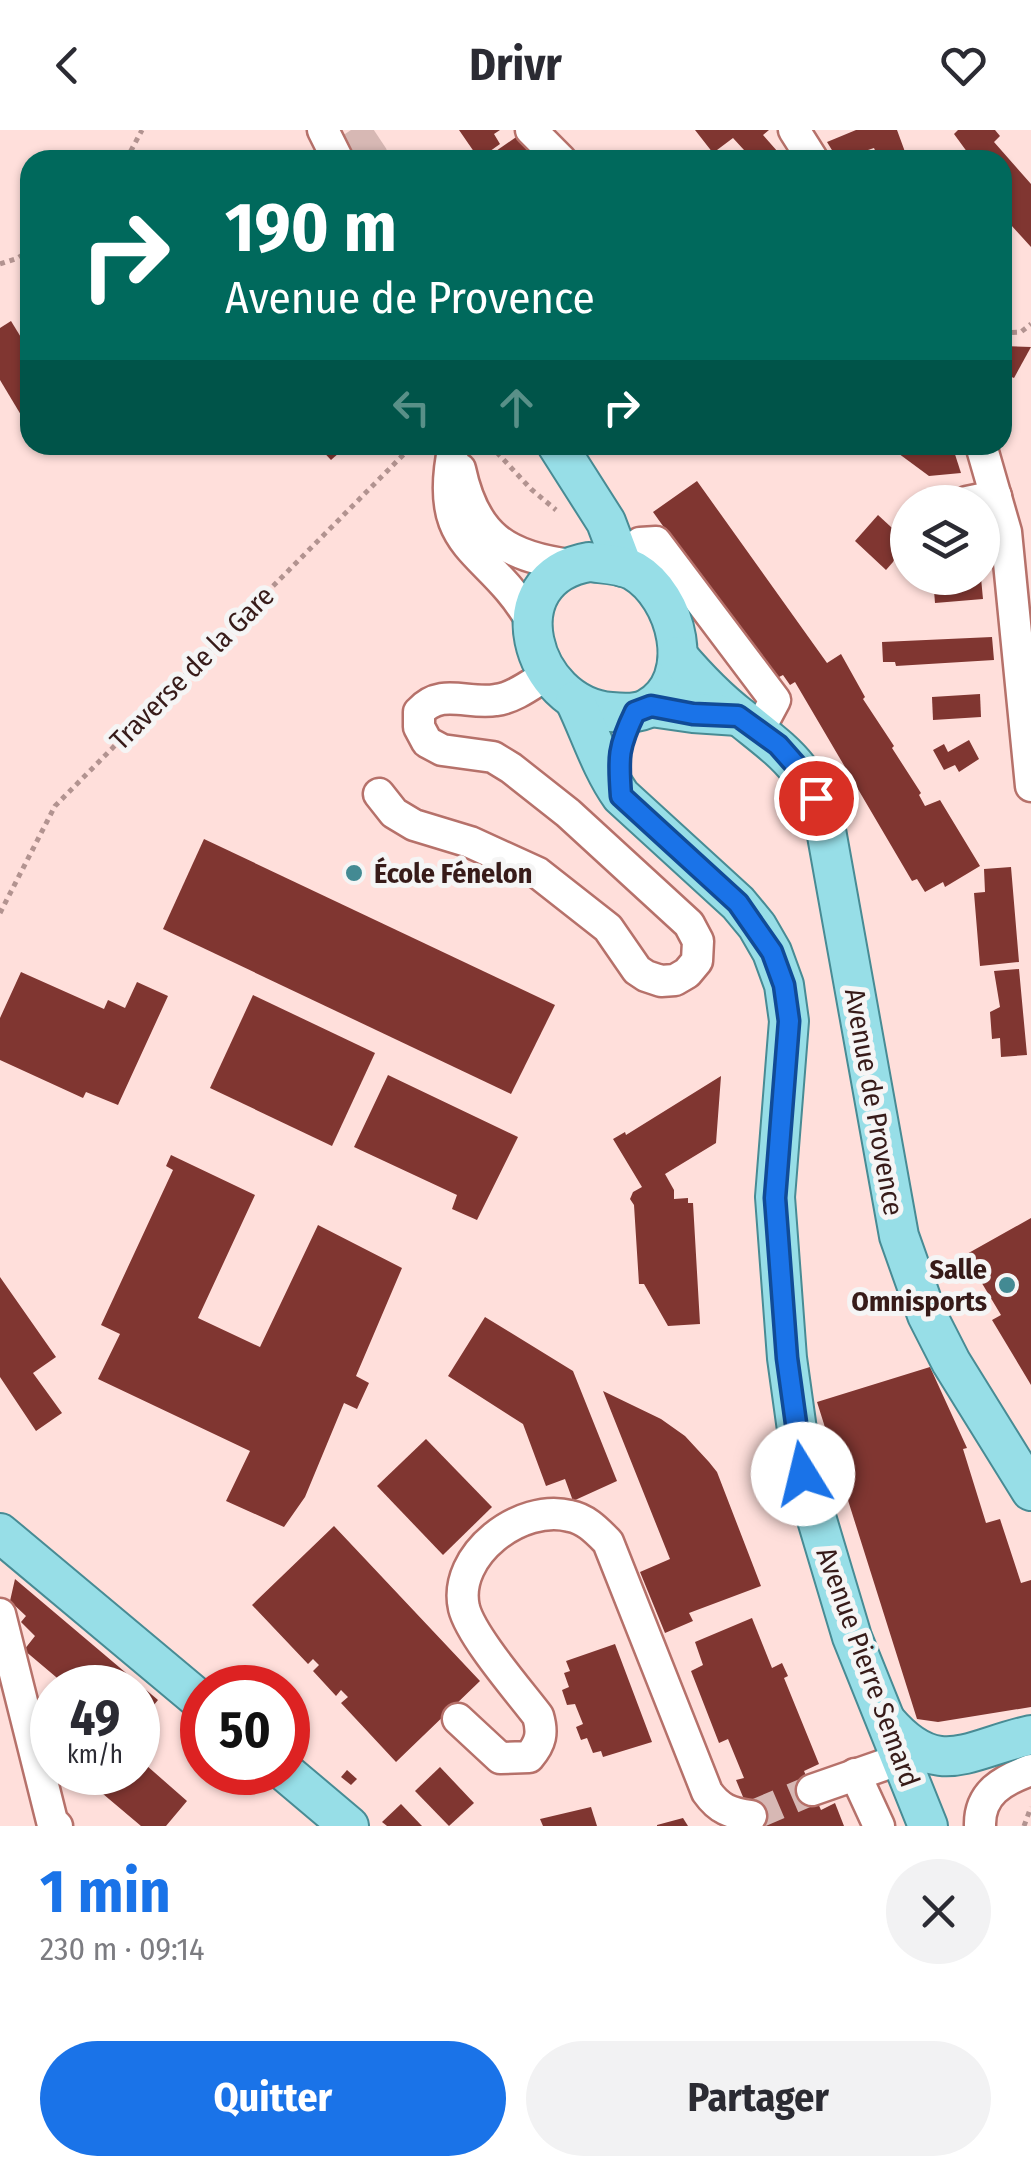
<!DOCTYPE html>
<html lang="fr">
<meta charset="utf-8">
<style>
:root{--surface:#fff;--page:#f2f2f3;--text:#2b2b33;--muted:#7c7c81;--accent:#1a73e8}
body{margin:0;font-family:"Fira Sans Condensed",sans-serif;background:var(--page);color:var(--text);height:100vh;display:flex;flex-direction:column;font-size:38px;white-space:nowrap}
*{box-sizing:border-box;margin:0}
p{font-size:32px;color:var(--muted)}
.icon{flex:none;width:55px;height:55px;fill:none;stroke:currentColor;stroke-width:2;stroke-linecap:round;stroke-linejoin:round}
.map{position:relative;height:1696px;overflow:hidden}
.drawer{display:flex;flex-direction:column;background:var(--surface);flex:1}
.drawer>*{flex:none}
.hud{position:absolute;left:20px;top:20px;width:992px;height:305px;border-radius:30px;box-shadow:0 2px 8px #0004;background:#00695c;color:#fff;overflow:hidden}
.controls{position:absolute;left:890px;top:355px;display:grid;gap:20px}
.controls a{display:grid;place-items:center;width:110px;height:110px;border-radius:50%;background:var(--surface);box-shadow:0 2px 8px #0004;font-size:50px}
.speed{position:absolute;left:30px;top:1535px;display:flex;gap:20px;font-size:50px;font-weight:700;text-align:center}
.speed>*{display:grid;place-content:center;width:130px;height:130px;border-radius:50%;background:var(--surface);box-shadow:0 2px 8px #0004;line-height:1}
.speed small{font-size:25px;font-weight:400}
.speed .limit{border:15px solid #d22;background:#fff;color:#111}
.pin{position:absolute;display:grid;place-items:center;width:85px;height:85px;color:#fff;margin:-42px;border:5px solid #fff;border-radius:50%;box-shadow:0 2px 10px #0007}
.me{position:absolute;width:110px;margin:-55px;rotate:351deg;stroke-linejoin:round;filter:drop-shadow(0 0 8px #0008)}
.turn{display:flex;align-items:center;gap:35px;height:210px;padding:0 40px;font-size:45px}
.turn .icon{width:130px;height:130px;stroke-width:2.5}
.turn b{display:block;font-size:70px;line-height:85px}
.lanes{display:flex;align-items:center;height:95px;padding:0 40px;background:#0003;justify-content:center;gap:50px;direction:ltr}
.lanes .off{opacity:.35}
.round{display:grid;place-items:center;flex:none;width:105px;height:105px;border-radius:52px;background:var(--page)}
.headline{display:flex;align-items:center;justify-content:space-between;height:170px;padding:0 40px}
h1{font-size:60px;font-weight:700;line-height:75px;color:var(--accent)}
.cta{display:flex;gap:20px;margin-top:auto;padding:20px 40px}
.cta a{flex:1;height:115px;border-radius:60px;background:var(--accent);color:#fff;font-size:40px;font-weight:700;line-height:115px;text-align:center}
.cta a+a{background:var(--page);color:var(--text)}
header{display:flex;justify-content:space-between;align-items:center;height:130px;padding:0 40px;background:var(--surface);font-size:45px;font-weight:700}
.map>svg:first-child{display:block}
.building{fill:#803631}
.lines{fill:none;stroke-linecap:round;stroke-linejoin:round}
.minor-tunnel{stroke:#d7b8b4;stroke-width:30;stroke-dasharray:30 15;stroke-linecap:butt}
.major-tunnel{stroke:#d7b8b4;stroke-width:38;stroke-dasharray:38 19;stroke-linecap:butt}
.minor-casing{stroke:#b6716a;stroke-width:35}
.major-casing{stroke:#488b94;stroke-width:42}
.path{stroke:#b29390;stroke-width:5;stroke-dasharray:5 5;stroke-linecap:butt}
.minor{stroke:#fff;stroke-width:30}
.major{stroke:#97dee7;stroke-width:38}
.route-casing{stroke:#114b97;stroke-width:25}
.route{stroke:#1a73e8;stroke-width:18}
.poi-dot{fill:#438a93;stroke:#f5f5f5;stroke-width:4}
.labels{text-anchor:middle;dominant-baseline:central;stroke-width:10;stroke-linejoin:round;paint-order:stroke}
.street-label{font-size:28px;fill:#371b19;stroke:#f5f5f5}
.poi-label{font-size:28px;font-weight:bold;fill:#371b19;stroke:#f5f5f5;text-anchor:start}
</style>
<header><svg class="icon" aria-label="back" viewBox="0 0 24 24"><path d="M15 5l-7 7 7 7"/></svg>Drivr<svg class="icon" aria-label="heart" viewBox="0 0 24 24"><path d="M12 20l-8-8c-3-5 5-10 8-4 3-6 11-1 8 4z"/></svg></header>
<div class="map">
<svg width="1031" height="1696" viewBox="0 0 1031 1696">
<rect width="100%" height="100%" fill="#ffdfdb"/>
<g class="building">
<path d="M459,0h41l-6,4 6,10 -21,15z"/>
<path d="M695,0h74l-6,5 22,25h-54l13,-10 -11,-12 -20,15z"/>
<path d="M856,0h41l11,30h-29l-5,-12 -36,12 -11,-18z"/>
<path d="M958,0h37l5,6 -6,6 37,42v63l-29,-32v-55h-29l-19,-26z"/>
<path d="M522,3l24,27h-63z"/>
<path d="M11,191l19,31v78l-30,-50v-52z"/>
<path d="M1002,216l29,1 -17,31 -12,-5z"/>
<path d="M317,315h31l-17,15z"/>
<path d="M887,315h65l9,28 -32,3z"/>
<path d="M697,351l130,182 14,-9 24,43 -2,2 31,47 -2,2 29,45 -2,2 6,11 15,-6 40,66 -35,21 -2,-5 -18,10 -8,-13 -5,2 -117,-199 -5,3 -7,-10 -6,3 -15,-22 -4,3 -105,-147z"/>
<path d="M878,385l26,24 -11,23 -7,8 -31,-29z"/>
<path d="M933,448h48l2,21 -48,4z"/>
<path d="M992,507l2,23 -98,6 -1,-4h-12l-1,-20z"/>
<path d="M980,564l1,23 -48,3 -1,-23z"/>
<path d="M969,610l10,19 -20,13 -4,-7 -11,5 -11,-20 11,-6 4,8z"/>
<path d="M204,709l351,166 -44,89 -348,-165z"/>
<path d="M1011,737l8,95 -39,4 -6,-73 11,-1 -1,-23z"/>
<path d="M1019,839l8,86 -26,2 -1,-19 -8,1 -2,-27 10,-5 -6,-36z"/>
<path d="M21,842l83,37 4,-9 17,8 12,-26 31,14 -50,109 -32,-13 -3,6 -83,-38v-42z"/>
<path d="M253,865l122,58 -43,93 -122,-58z"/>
<path d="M388,945l130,62 -41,83 -25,-11 5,-14 -103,-48z"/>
<path d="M721,946l-5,67 -51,31 9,16v9l14,-1v5h5l7,121 -32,2 -24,-42h-5l-5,-79 -4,-6 3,-7 9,-5 -29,-48 12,-7 1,3z"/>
<path d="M171,1025l84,40 -57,123 62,29 58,-122 84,43 -46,108 13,7 -12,26 -13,-6 -39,94 -21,30 -58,-26 24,-50 -152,-72 22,-45 -19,-9 72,-155 -7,-4z"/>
<path d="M1031,1088v167l-39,-65 9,-5 -36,-60z"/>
<path d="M0,1147l56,80 -23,16 29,40 -26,18 -36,-54z"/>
<path d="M485,1187l88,54 44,110 -44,20 -8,-22 -19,7 -23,-62 -75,-48z"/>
<path d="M930,1237l37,81 -4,1 23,74 14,-4 21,64 10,-3v127l-93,15 -21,-3 -100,-317z"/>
<path d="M603,1261l58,28 24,17 24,26 8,10 44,114 -72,27 4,8 -28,12 -25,-61 30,-13z"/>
<path d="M426,1309l66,68 -49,48 -66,-69z"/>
<path d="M334,1396l146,155 -84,81 -55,-59 7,-6 -7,-7 -5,6 -23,-25 6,-6 -6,-6 -5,5 -56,-59z"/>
<path d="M15,1449l143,121 -14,17h-6v-29h-69l-45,-38 11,-14 -14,-14 5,-6 -16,-15z"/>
<path d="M752,1488l20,50 10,-5 6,13 -4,2 35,86 -15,7 17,39 14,-7 9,23h-89l-19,-46 8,-2 -16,-39 -9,4 -28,-72 12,-6 -8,-23z"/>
<path d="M615,1514l37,98 -49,15 -2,-6 -8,2 -6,-15 -6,2 -5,-13 7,-3 -8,-20 -8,1 -5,-15 7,-3 -5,-14 6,-2 -4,-10z"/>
<path d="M138,1628l49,43 -21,25h-25l-64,-54h61z"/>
<path d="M440,1637l34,36 -25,23 -34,-35z"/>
<path d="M347,1640l10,9 -6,6 -10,-8z"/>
<path d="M401,1674l21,22h-35l-5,-4z"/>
<path d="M591,1677l6,19h-54l-3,-7z"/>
<path d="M683,1688l5,8h-31v-1z"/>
</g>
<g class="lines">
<path class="minor-tunnel" d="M751,1686l61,-26"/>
<path class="major-tunnel" d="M351,0l20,30"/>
<g class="minor-casing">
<g id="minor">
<path d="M323,0l15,30"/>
<path d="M531,0l30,30"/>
<path d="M794,0l19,30"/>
<path d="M454,315c-23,108 34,100 78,177"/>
<path d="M981,315l25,87 25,254"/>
<path d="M460,339c14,66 45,88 111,96"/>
<path d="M967,372l29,-6"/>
<path d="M635,441l5,-28 16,-1 119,158 -16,30"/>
<path d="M379,664l15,19 20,12 56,17 68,31 70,55 29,42 9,6 15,5 14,-1 12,-7 10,-12 1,-20 -9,-17 -121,-111 -57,-45 -18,-11 -51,-7 -15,-8 -8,-15v-15c22,-25 49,-7 77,-12 18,-2 37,-17 52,-26"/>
<path d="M0,1484l52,207 5,5"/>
<path d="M458,1589l42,39 29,-1c12,-14 14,-24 9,-41 -19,-25 -67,-80 -74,-108 -12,-53 57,-105 106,-92 16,3 27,15 38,26l99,250c12,17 23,21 44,24"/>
<path d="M855,1644l24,52"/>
<path d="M812,1660l109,-38"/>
<path d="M980,1696c-1,-33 23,-46 51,-56"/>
</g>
</g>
<g class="major-casing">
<g id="major">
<path d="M557,315l49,77 17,45"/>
<path d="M589,432c14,2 32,2 45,9 43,25 65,108 14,137 -10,6 -26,5 -37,4 -81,-7 -116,-134 -22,-150z"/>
<path d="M678,526c18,21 39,43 61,60 49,40 68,49 87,114l73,406 28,79 24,47 80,129"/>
<path d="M575,571c15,31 26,67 46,95l117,107 19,23 15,26 12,33 5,36 -14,176 12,161 16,115 49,164 76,189"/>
<path d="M651,577l42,6 45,3"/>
<path d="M0,1403l202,169"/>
<path d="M887,1592c51,59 81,27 144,13"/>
<path d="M285,1642l64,54"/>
</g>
</g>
<g class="path">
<path d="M126,30l16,-30"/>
<path d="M0,134l18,-6 12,-8"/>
<path d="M1002,203l19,-1 10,-8"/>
<path d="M490,315l41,44 25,21"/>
<path d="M0,783l55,-107 358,-361"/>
<path d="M1024,1696l7,-19"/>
</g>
<use href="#minor" class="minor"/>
<use href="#major" class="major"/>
</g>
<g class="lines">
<g class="route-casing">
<path id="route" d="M803,1344l-16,-116 -12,-160 14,-177 -5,-36 -12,-33 -34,-49 -117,-107c-3,-39 -3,-49 14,-84l16,-6 42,8 45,2 40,29 22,25 16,28"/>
</g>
<use href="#route" class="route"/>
</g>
<g class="poi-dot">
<circle cx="354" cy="743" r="10"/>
<circle cx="1007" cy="1155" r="10"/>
</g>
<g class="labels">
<g class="street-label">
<text transform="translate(192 538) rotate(-45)">Traverse de la Gare</text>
<text transform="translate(874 972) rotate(80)">Avenue de Provence</text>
<text transform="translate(868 1537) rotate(70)">Avenue Pierre Semard</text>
</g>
<g class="poi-label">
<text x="374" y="743">École Fénelon</text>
<text x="987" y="1139" text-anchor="end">Salle<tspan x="987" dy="32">Omnisports</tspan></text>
</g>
</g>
</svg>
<div class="controls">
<a><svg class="icon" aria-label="layers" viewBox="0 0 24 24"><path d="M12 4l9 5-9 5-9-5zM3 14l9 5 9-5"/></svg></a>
</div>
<div class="speed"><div>49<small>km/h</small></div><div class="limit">50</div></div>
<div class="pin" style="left:816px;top:668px;background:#d93025"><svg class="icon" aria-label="arrive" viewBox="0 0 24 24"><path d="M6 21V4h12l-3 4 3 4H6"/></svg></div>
<svg class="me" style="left:803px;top:1344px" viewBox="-20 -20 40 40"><circle r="19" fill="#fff"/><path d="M0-13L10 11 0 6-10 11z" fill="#1a73e8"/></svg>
<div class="hud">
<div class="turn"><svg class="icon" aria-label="right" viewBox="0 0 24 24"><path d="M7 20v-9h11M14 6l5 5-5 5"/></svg><div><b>190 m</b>Avenue de Provence</div></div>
<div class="lanes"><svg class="icon off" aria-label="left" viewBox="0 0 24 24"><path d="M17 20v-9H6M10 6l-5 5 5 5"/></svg><svg class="icon off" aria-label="ahead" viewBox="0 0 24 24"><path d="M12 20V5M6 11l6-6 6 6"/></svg><svg class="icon" aria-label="right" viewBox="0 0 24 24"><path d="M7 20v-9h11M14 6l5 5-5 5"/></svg></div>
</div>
</div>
<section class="drawer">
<div class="headline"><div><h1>1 min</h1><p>230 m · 09:14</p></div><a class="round"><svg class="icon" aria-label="close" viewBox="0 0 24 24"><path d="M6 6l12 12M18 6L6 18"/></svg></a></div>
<div class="cta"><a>Quitter</a><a>Partager</a></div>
</section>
